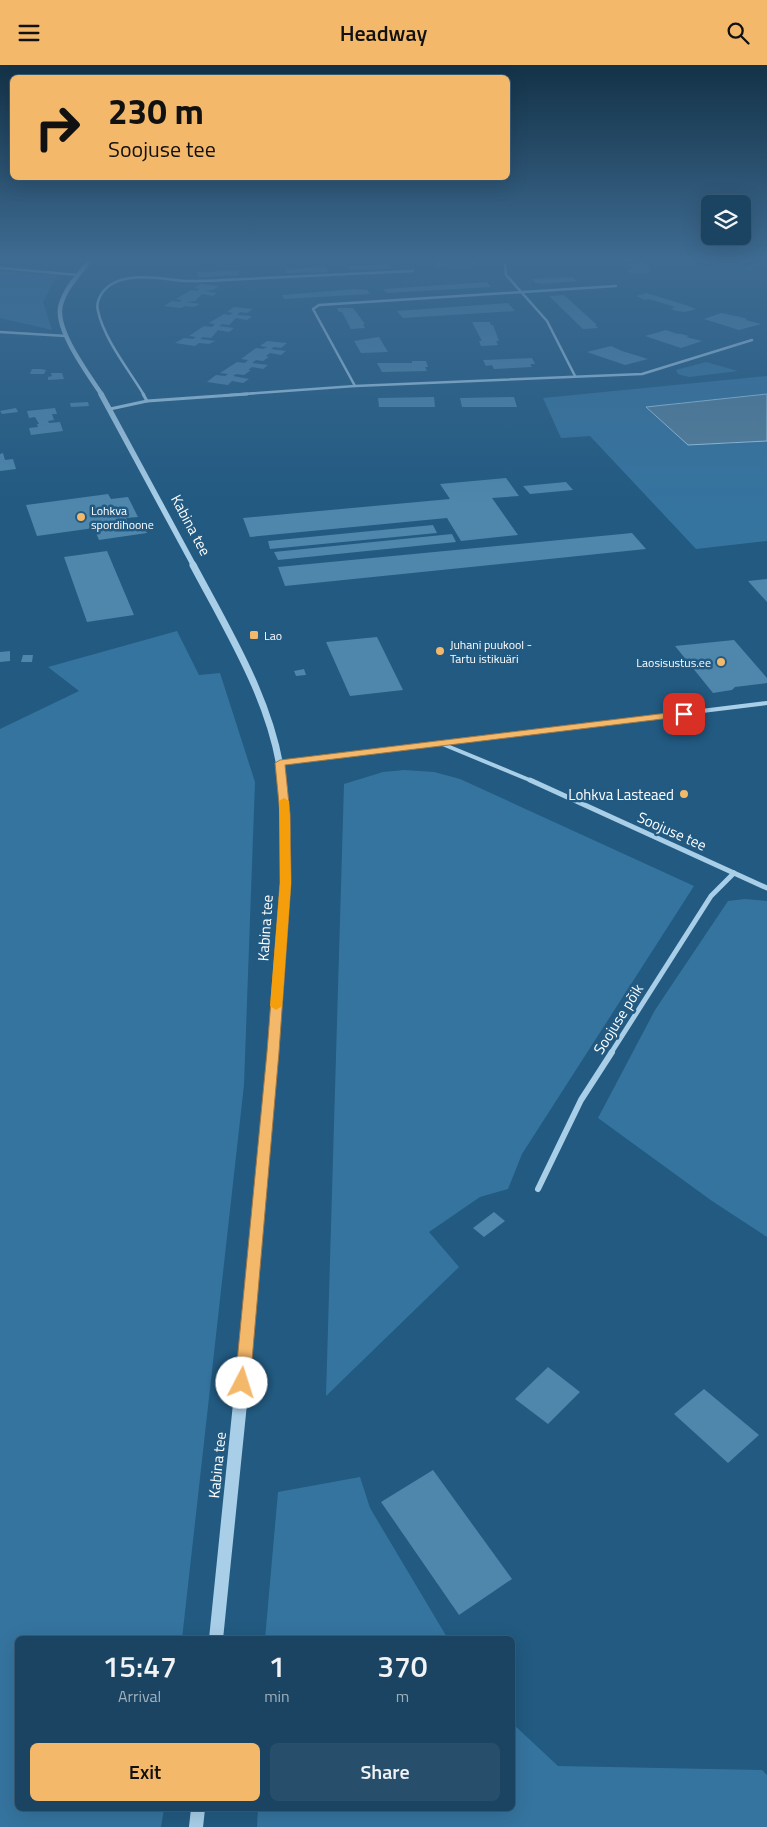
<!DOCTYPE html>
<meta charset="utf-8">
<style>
:root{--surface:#1a4461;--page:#274e6a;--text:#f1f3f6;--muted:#9fb0bd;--line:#385c76;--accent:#f4b86a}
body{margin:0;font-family:"Titillium Web",sans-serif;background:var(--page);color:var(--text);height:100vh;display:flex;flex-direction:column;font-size:19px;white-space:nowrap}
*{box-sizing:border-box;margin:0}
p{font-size:16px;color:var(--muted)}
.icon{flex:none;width:28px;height:28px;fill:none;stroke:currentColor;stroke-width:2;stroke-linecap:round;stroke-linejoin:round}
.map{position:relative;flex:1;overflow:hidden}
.details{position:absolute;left:15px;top:1571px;width:500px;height:175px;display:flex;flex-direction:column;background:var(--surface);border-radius:8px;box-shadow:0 5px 20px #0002,0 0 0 1px var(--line)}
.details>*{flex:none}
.guide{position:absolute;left:10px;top:10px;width:500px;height:105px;border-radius:8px;box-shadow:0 5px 20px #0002,0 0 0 1px var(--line);background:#f4b86a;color:#111;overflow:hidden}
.controls{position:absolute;left:701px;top:130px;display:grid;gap:10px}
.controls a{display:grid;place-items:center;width:50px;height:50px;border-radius:8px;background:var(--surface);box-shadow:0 5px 20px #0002,0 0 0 1px var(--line);font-size:25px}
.pin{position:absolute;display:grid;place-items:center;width:42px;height:42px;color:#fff;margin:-21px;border-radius:10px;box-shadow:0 2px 8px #0006}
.me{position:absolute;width:55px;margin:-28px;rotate:5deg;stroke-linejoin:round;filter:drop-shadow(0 0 4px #0008)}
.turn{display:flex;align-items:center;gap:18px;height:105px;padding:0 15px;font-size:22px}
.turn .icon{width:65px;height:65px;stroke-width:2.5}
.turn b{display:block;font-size:35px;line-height:42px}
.eta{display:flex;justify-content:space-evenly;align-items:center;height:85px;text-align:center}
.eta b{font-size:30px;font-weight:600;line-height:35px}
.action{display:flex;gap:10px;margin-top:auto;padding:10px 15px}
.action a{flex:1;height:58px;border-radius:8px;background:var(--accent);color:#111;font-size:20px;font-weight:600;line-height:58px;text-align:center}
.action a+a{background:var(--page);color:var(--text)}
header{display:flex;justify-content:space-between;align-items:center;height:65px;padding:0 15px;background:var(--accent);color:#111;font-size:22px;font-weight:600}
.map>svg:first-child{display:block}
.green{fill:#35749f}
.water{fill:#557e99;stroke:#9ccbe9}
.building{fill:#4e86ac}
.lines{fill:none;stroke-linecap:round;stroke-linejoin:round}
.minor-far4{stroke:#a8cee8;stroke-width:2.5}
.minor-far3{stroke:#a8cee8;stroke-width:3}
.minor-far2{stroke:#a8cee8;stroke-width:4}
.minor-far1{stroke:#a8cee8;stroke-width:5}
.minor{stroke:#a8cee8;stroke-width:6}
.tertiary-far5{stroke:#a8cee8;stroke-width:4.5}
.tertiary-far4{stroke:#a8cee8;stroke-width:5.5}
.tertiary-far3{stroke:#a8cee8;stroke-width:7}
.tertiary-far2{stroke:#a8cee8;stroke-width:9}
.tertiary-far1{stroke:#a8cee8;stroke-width:11}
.tertiary{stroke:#a8cee8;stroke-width:14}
.route{fill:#f4b86a;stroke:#9f7845}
.slow{fill:#f59e0b}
.poi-dot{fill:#f4b86a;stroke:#225a81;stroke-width:2}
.labels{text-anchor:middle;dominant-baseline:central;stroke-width:5;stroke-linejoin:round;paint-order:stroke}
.far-poi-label{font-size:12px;fill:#fff;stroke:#225a81;text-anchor:start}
.street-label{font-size:15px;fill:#fff;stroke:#225a81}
.poi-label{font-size:15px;fill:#fff;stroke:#225a81;text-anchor:end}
</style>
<header><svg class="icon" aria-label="menu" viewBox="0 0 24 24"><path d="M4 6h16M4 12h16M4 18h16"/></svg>Headway<svg class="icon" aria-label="search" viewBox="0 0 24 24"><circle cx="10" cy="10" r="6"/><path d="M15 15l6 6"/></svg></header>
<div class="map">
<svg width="767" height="1762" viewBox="0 0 767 1762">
<rect width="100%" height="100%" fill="#225a81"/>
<g class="green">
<path d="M0,206l57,4 -14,27 9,28 -52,-12z"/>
<path d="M706,297l32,9 -49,6 -11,-3 -2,-4z"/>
<path d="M767,311v18l-98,10 53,40 45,-3v100l-71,8 -106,-113 -29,2 -18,-40z"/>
<path d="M177,566l22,44 21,-2 35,109 -11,303 -62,554h-164v170h146l-3,18h-161v-1098l79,-38 -31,-24z"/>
<path d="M404,705l30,2 26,7 234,107 -172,268 -14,35 -28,8 -51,35 30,35 -133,129 18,-612 39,-12z"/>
<path d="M745,834l22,2v336l-55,-36 -114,-83 57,-108 73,-109z"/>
<path d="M360,1412l10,31 78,131h-183l13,-147z"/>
<path d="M513,1659l45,42 204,4 5,5v52h-510l1,-18h254z"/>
</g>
<path class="water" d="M767,329v47l-79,4 -42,-38z"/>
<g class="building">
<path d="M625,194h19l6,13h-3l2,2 -19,-1 -2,-3 5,-1 -1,-2h-3l-2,-3h4z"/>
<path d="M443,196h32l3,4 -42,1 -2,-4z"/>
<path d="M390,199l2,5 -42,1 -1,-4z"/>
<path d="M326,202l2,5 -41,1 -1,-4z"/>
<path d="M238,206l1,4 -41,2 -1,-5z"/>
<path d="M572,212l5,4 -34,3 -7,-1 -4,-4z"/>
<path d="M487,217l4,5 -104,6 -4,-4z"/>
<path d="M201,219l18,2 -6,4 -9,1 13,2 -4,3 -11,-2 -7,7 -9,1 14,2 -6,3 -9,-1 -4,2 -17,-2 8,-5 7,1 3,-2 -6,-1 15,-9 6,1 3,-2 -6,-1z"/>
<path d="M355,224l12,1 3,4 -86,5 -2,-4z"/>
<path d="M646,228l43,13h-1l8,3 -11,3 -8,-1 -6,-2 4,-2 -26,-8 -4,1 -9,-4z"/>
<path d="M564,230l33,30h-2l3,3 -15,1 -34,-33z"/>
<path d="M508,238l7,8 -112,7 -6,-7z"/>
<path d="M234,242l19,2 -6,4 -7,-1 -3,3 15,1 -5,4 -11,-2 -7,7 -7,-1 -3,2 15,2 -5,4 -11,-2 -7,8 -8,-1 -3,2 15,2 -6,3 -10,-1 -4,3 -20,-3 9,-5 9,1 3,-2 -7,-1 15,-10 8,1 3,-3 -6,-1 15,-9 6,1 3,-2 -6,-1z"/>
<path d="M337,243h16l12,16h-2l2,4 -14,1 -9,-17h-3z"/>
<path d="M721,248l19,4 7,2 -2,1 16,4 -22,6 -35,-11z"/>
<path d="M472,257h18l1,3h2l6,16h-3l2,4 -17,1 -2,-5h3z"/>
<path d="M666,265l9,3h-2l8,1 8,2 -3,1 16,4 -21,7 -36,-12z"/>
<path d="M379,272l9,15 -27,1 -7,-12z"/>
<path d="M267,276l20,2 -6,5 -7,-1 -3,2 15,2 -5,4 -11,-2 -4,3 3,1 -6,4 -7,-1 -4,3 16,2 -5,4 -11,-2 -4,3h3l-7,5 -8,-1 -3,2 16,3 -6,4 -11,-2 -4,4 -21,-3 9,-7 9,1 3,-2 -8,-1 17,-11 8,1 3,-3 -7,-1 15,-11 7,1 4,-2 -7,-1z"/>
<path d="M611,281l11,5 26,8 -23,6 -38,-13z"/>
<path d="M532,293l3,6h-5l2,3 -38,2 -2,-4 -6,1 -3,-6z"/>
<path d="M412,296h14l2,6h-3l2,4 -45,1 -5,-9h35z"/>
<path d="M32,304h9l5,1 -2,4h-14z"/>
<path d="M51,308h11l2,6 -16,1v-3l4,-1z"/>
<path d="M434,332l1,10h-56l-1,-9z"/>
<path d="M514,332l3,10h-55l-2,-9z"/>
<path d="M88,337l1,4 -18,1 -1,-4z"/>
<path d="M16,343l2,4 -16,2 -2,-3z"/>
<path d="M55,343l2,6h-5l2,6 -6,1 1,2 11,-1 3,9 -32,4 -2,-7 9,-1 -1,-3h2l-4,-7 -6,1 -2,-7z"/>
<path d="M3,388l2,7 8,-1 3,10 -16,2v-17z"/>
<path d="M506,413l13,18 -27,2 26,37 -57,6 -14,-23 -197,19 -7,-19 207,-19 -10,-15z"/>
<path d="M566,417l7,8 -43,4 -7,-8z"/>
<path d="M108,429l3,5 17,-2 10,20 -12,1 2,5 13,-2 6,12 -48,7 -5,-12 -57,8 -11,-31z"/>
<path d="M433,460l4,8 -167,16 -2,-8z"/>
<path d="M632,468l14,16 -361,37 -7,-19z"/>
<path d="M452,469l4,8 -178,18 -4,-8z"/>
<path d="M107,486l27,64 -47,7 -23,-65z"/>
<path d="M767,514v23l-19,-21z"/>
<path d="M377,572l26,53 -53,6 -24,-54z"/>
<path d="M734,575l33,38v5l-32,4 -3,3 -19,3 -38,-47z"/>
<path d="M10,586v10l-10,1v-10z"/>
<path d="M23,590h10l-1,7h-11z"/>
<path d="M304,604l2,6 -10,1 -2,-5z"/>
<path d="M494,1147l11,9 -21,16 -11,-9z"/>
<path d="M548,1302l32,25 -32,32 -33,-25z"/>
<path d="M704,1324l55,46 -31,28 -54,-49z"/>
<path d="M433,1405l79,109 -53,36 -78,-113z"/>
</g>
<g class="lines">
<g class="minor-far4">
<path d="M505,200l1,10 41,46 28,55"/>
<path d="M0,203l78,7"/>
<path d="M0,267l66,4"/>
<path d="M355,321l-42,-77 6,-4 297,-19"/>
<path d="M144,330c-15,-25 -40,-56 -46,-84 -2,-7 0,-12 4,-18 17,-24 58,-14 83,-12 13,0 26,0 38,-1l190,-9"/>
<path d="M230,330l125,-9 287,-12 110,-34"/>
</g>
<g class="minor-far3">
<path d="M143,329l4,7"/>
<path d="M110,344l37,-8 100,-7"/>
</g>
<g class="minor-far2">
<path d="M441,678l326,-40"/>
<path d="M280,698l160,-20 92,38"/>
</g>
<g class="minor-far1">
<path d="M530,715l237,108"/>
<path d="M611,988l100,-157 23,-23"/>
</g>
<path class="minor" d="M538,1124l43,-89 31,-48"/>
<path class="tertiary-far5" d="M91,194c-11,14 -25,28 -30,45 -8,24 28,71 41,91"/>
<path class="tertiary-far4" d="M101,329l93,172"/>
<path class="tertiary-far3" d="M193,500c35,66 81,140 89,216"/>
<path class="tertiary-far2" d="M273,988c7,-91 18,-182 9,-273"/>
<path class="tertiary-far1" d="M241,1331l32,-344"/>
<g class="tertiary">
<path d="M216,1574l25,-245"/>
<path d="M196,1762l2,-18"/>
</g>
</g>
<linearGradient id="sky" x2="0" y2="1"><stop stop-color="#133247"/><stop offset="0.44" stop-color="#3e6b92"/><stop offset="1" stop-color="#3e6b92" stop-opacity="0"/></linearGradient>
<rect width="767" height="440" fill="url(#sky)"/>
<path class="route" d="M684,646l3,1v4l-402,49 5,49 1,69 -12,169 -29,331 -2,5 -6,2 -5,-2 -2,-5 32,-331 13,-169v-69l-5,-51 5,-3z"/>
<path class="slow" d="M284,733l5,3 2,82 -9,123 -6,4 -6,-4 10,-123 -1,-82z"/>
<g class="poi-dot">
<circle cx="81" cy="452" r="5"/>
<rect x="249" y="565" width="10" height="10" rx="2.5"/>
<circle cx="440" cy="586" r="5"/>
<circle cx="721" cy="597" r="5"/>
<circle cx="684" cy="729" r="5"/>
</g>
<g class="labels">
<g class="far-poi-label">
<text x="91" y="445">Lohkva<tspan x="91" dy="14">spordihoone</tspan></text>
<text x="264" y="570">Lao</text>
<text x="450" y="579">Juhani puukool -<tspan x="450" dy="14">Tartu istikuäri</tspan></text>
<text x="711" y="597" text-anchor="end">Laosisustus.ee</text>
</g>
<g class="street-label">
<text transform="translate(191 460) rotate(62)">Kabina tee</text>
<text transform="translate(672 766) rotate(24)">Soojuse tee</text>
<text transform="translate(265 863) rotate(-86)">Kabina tee</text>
<text transform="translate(618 954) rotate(-58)">Soojuse põik</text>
<text transform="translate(217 1400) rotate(-84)">Kabina tee</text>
</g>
<g class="poi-label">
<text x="674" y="729">Lohkva Lasteaed</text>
</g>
</g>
</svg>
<div class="controls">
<a><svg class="icon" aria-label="layers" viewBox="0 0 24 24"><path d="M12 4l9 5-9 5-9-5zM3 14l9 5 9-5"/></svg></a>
</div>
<div class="pin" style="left:684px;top:649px;background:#d93025"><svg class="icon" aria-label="arrive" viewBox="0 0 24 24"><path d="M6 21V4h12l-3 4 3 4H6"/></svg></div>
<svg class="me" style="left:242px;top:1318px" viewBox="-20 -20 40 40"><circle r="19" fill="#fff"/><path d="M0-13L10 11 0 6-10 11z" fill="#f4b86a"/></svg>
<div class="guide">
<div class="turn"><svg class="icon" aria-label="right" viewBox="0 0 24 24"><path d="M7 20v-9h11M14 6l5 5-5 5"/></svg><div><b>230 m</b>Soojuse tee</div></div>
</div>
<section class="details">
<div class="eta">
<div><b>15:47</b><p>Arrival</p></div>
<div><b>1</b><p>min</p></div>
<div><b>370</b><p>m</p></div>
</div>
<div class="action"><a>Exit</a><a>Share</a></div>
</section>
</div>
